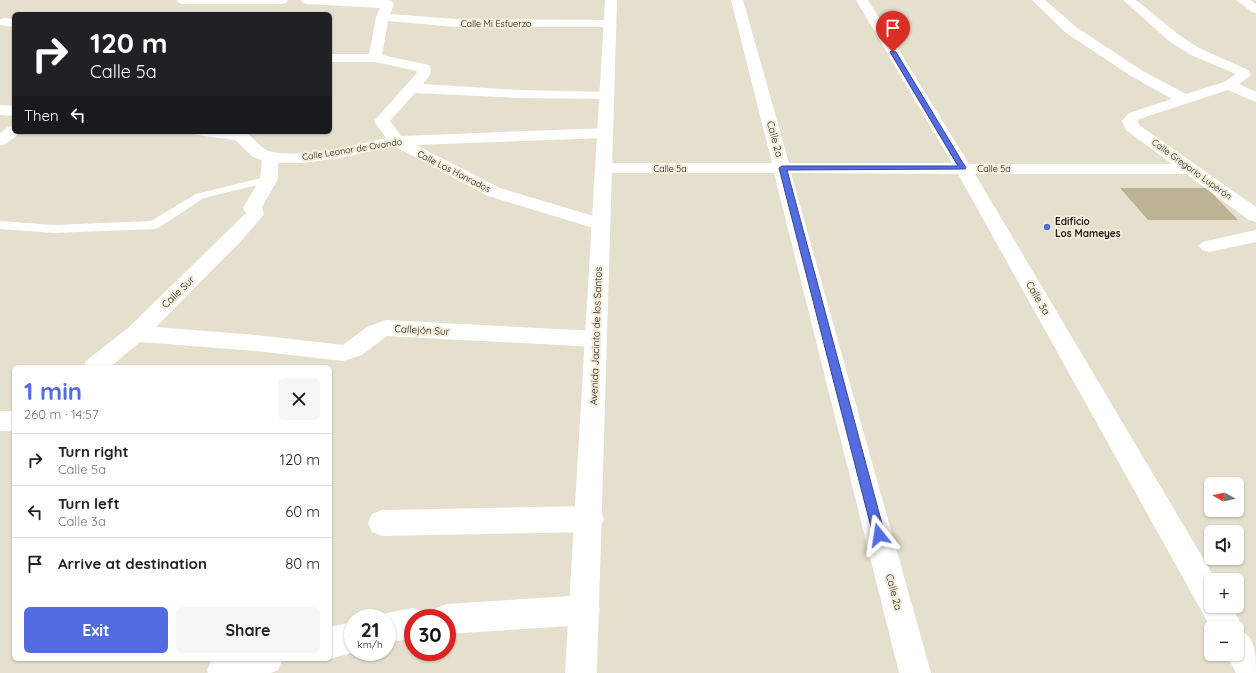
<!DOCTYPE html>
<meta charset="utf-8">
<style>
:root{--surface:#fff;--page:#f6f6f6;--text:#202124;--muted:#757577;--line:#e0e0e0;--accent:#536ce1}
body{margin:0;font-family:Quicksand,sans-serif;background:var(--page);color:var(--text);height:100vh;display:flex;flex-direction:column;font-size:15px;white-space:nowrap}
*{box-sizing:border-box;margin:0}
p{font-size:13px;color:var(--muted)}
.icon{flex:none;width:22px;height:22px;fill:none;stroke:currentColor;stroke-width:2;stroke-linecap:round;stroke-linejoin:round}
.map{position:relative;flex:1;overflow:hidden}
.drawer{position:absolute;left:12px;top:365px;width:320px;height:296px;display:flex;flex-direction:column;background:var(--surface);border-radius:6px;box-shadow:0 1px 3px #0004}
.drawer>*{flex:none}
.hud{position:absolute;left:12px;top:12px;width:320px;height:122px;border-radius:6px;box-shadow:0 1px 3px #0004;background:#202124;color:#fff;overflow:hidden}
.needle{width:26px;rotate:278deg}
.fabs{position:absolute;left:1204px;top:477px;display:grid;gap:8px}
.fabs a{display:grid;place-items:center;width:40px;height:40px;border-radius:6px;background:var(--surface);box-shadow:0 1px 3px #0004;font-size:20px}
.speed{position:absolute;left:344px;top:609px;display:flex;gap:8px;font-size:20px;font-weight:700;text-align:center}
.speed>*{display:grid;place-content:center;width:52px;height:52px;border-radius:50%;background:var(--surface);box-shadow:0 1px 3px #0004;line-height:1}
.speed small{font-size:10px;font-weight:400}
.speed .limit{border:6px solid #d22;background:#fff;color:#111}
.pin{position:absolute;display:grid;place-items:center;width:34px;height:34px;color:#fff;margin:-41px -17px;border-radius:50% 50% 50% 0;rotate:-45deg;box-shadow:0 0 4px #0007}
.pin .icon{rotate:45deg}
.me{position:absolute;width:44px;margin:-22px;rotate:345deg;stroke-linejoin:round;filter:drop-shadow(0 0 3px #0008)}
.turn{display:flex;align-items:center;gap:14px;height:84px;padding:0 12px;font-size:18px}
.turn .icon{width:52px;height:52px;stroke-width:2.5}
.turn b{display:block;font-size:28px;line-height:34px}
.then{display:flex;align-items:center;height:38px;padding:0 12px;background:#0003;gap:8px;font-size:15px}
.round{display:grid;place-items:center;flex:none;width:42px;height:42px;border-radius:6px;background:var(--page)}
.overview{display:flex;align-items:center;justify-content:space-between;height:68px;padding:0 12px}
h1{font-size:24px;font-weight:700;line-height:30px;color:var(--accent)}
.cta{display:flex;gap:8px;margin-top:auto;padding:8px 12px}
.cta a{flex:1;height:46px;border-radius:6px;background:var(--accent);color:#fff;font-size:16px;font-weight:700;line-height:46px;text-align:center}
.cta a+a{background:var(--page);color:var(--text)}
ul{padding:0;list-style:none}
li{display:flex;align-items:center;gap:12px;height:52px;padding:0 12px;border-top:1px solid var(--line)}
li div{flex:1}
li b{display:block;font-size:15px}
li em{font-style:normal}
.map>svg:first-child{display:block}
.green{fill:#bdb294}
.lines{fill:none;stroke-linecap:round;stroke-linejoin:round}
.service{fill:#fff;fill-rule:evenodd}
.minor{fill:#fff;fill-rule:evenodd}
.tertiary{fill:#fff;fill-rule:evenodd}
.secondary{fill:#fff;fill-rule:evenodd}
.route{fill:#536ce1;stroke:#364692}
.poi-dot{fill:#536ce1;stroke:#f2ecdb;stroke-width:1.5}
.labels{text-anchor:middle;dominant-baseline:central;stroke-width:4;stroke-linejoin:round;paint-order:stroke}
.far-street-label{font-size:9px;fill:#1d1a14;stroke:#f2ecdb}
.street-label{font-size:10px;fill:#1d1a14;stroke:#f2ecdb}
.poi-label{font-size:10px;font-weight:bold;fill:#1d1a14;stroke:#f2ecdb;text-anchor:start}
</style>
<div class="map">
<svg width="1256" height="673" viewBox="0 0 1256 673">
<rect width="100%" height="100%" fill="#e5dfce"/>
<path class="green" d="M1120,188h87l31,32h-90z"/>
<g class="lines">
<path class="service" d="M269,176l4,1 1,2 -1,2 -69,17 -46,30 -4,1 -100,4 -54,-4v-8l54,4 97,-4 45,-27z"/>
<g class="minor">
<path d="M177,0h111l-2,3 -4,1h-99l-4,-1z"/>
<path d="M301,0h87l4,1 2,3 -4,10 66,5 158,1 2,3 -2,3 -4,1h-154l-68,-6 -6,34 47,10 2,3 -1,7 -7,9 95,6 94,2 2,3 -2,3 -5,1 -89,-1 -103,-5 -25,28 11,15 204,-8 6,2 2,3 -2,3 -6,2 -189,7 84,43 107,32 2,4 -2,4 -7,2 -112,-34 -94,-50 -54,12 -38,5h-24v16l-16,28 2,7 -3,4 -20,23 -85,86 100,8 87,10 24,-18 19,-7 210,11 8,2 3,6 -3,6 -8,2 -209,-11 -25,19 -19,6 -87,-10 -116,-9 -30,25h-27l3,-6 42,-33 118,-115 -3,-5 17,-29 2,-19 -9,-3 -18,-17 -39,-5 -2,-3c9,0 47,-2 52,1 10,6 15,17 27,19 31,6 82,-7 113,-14l-12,-17 42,-47 1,-3 -42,-9h-45v-8h39l7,-37 4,-9 -73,-4 -4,-1z"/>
<path d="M731,0h12l46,163h163l-96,-163h12l101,164h203l-46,-34 -4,-9 7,-8 43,-14 -41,-23 -65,-43 -34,-33h13l31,27 65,43 45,24 38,-12 12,-8 -47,-20 -20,-13 -46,-41h13l43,35 20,13 49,22 3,5 -12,9 17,8v10l-28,-12 -89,29 -1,2 1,4 117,82v15l-7,-2 -63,-46h-211l241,406h-5v26h21l11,22 -1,3c14,7 14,27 14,42h-20l-10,-19h11v-26h-26l-253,-454 -167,-1 140,500h-32l-125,-500h-170l-6,-1 -2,-4 2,-4 6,-1h168z"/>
<path d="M4,18l10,1v8l-14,-2v-6z"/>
<path d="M0,105l14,1v10l-14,-1z"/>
<path d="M14,125v7h7l-15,12 -6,2v-13l8,-6z"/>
<path d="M1256,230v12l-47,10 -7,-2 -3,-4 3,-4z"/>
<rect x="0" y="411" width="14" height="20"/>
<path d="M590,506l10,4 4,9 -4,9 -10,4 -208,4 -10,-4 -4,-9 4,-9 10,-4z"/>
<path d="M585,595l11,4 4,11 -4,11 -11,4 -138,9v-16h-15l4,-10 11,-4z"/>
<path d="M413,608l11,4 2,6h-13v20l-26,5v-25l-11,-1 11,-4z"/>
<path d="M353,622v30h1l-24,7v-32z"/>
<path d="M212,659h71l-5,11 -7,3h-63l-1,-3z"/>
</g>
<path class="tertiary" d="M1236,0h14l6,4v9l-4,-1z"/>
<path class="secondary" d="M605,0h12l-20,673h-32z"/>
</g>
<path class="route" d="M891,51l5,1 70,116 -1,1 -178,1 98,365 -2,4 -4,2 -4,-2 -2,-4 -94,-367 3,-2h176l-68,-114z"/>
<circle class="poi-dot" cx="1047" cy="227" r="4"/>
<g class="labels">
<g class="far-street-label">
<text x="496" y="23">Calle Mi Esfuerzo</text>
<text transform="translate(352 149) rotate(-9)">Calle Leonor de Ovando</text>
<text x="670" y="168">Calle 5a</text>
<text x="994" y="168">Calle 5a</text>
<text transform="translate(1192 169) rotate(36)">Calle Gregorio Luperón</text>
<text transform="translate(454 171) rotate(27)">Calle Los Honrados</text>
</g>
<g class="street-label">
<text transform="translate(775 139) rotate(75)">Calle 2a</text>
<text transform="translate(178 292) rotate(-44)">Calle Sur</text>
<text transform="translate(1038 298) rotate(60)">Calle 3a</text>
<text transform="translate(422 330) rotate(3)">Callejón Sur</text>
<text transform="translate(596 336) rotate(-88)">Avenida Jacinto de los Santos</text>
<text transform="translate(894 592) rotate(75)">Calle 2a</text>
</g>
<g class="poi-label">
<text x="1055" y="221">Edificio<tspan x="1055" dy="12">Los Mameyes</tspan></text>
</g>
</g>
</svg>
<div class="fabs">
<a><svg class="needle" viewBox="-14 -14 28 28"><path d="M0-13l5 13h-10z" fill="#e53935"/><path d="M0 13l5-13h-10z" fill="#757577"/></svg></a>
<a><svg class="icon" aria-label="sound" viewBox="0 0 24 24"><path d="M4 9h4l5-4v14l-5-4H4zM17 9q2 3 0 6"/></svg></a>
<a>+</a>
<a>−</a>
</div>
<div class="speed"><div>21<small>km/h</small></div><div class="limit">30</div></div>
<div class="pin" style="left:893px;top:52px;background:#d93025"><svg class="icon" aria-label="arrive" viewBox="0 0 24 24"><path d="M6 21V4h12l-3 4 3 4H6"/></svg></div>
<svg class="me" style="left:879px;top:535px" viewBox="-20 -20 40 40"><path d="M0-17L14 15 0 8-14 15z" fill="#536ce1" stroke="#fff" stroke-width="4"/></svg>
<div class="hud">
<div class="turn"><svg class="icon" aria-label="right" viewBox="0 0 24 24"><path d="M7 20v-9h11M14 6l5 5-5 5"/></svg><div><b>120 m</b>Calle 5a</div></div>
<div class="then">Then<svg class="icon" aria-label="left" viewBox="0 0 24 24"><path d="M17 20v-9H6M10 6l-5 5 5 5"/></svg></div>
</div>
<section class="drawer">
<div class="overview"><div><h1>1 min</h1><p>260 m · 14:57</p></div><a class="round"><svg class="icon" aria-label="close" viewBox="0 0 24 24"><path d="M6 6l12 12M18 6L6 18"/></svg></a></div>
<ul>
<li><svg class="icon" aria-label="right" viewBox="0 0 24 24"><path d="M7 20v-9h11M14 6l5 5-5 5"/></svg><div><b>Turn right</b><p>Calle 5a</p></div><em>120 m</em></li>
<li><svg class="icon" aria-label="left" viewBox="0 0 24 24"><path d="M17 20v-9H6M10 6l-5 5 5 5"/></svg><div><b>Turn left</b><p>Calle 3a</p></div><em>60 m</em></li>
<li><svg class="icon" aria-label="arrive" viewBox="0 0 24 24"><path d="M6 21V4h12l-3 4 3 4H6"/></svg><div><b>Arrive at destination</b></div><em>80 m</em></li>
</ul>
<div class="cta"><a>Exit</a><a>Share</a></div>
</section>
</div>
